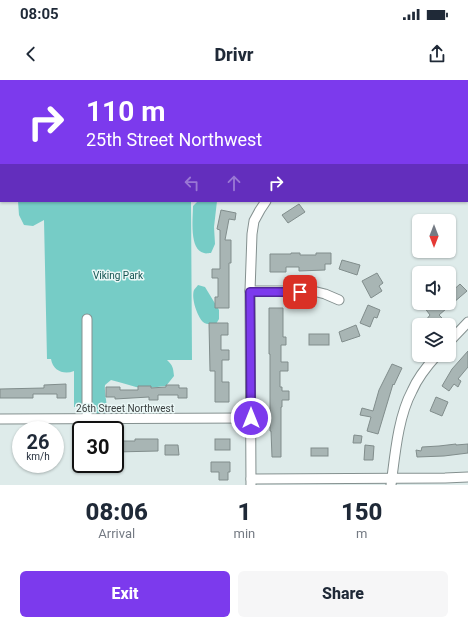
<!DOCTYPE html>
<style>
:root{--surface:#fff;--page:#f6f6f7;--text:#1f2937;--muted:#747a83;--accent:#7c3aed}
body{margin:0;font-family:Roboto,sans-serif;background:var(--page);color:var(--text);height:100vh;display:flex;flex-direction:column;font-size:15px;white-space:nowrap}
*{box-sizing:border-box;margin:0}
p{font-size:13px;color:var(--muted)}
.icon{flex:none;width:22px;height:22px;fill:none;stroke:currentColor;stroke-width:2;stroke-linecap:round;stroke-linejoin:round}
.map{position:relative;height:405px;overflow:hidden}
.side{display:flex;flex-direction:column;background:var(--surface);flex:1}
.side>*{flex:none}
.hud{position:absolute;left:0px;top:0px;width:468px;height:122px;box-shadow:0 1px 3px #0004;background:#7c3aed;color:#fff;overflow:hidden}
.needle{width:26px;rotate:180deg}
.fabs{position:absolute;left:412px;top:134px;display:grid;gap:8px}
.fabs a{display:grid;place-items:center;width:44px;height:44px;border-radius:6px;background:var(--surface);box-shadow:0 1px 3px #0004;font-size:20px}
.speed{position:absolute;left:12px;top:341px;display:flex;gap:8px;font-size:20px;font-weight:700;text-align:center}
.speed>*{display:grid;place-content:center;width:52px;height:52px;border-radius:50%;background:var(--surface);box-shadow:0 1px 3px #0004;line-height:1}
.speed small{font-size:10px;font-weight:400}
.speed .limit{border:2px solid #111;border-radius:6px;background:#fff;color:#111}
.pin{position:absolute;display:grid;place-items:center;width:34px;height:34px;color:#fff;margin:-17px;border-radius:8px;box-shadow:0 2px 6px #0006}
.me{position:absolute;width:44px;margin:-22px;rotate:0deg;stroke-linejoin:round;filter:drop-shadow(0 0 3px #0008)}
.turn{display:flex;align-items:center;gap:14px;height:84px;padding:0 20px;font-size:18px}
.turn .icon{width:52px;height:52px;stroke-width:2.5}
.turn b{display:block;font-size:28px;line-height:34px}
.lanes{display:flex;align-items:center;height:38px;padding:0 20px;background:#0003;justify-content:center;gap:20px;direction:ltr}
.lanes .off{opacity:.35}
.eta{display:flex;justify-content:space-evenly;align-items:center;height:68px;text-align:center}
.eta b{font-size:24px;font-weight:800;line-height:28px}
.cta{display:flex;gap:8px;margin-top:auto;padding:8px 20px}
.cta a{flex:1;height:46px;border-radius:6px;background:var(--accent);color:#fff;font-size:16px;font-weight:800;line-height:46px;text-align:center}
.cta a+a{background:var(--page);color:var(--text)}
.status{display:flex;justify-content:space-between;align-items:center;height:28px;padding:0 20px;background:var(--surface);direction:ltr}
.status svg{height:11px;fill:currentColor}
header{display:flex;justify-content:space-between;align-items:center;height:52px;padding:0 20px;background:var(--surface);font-size:18px;font-weight:800}
.map>svg:first-child{display:block}
.built{fill:#cbe2e0}
.green{fill:#76ccc6}
.building{fill:#a8b5b4;stroke:#818d8c}
.lines{fill:none;stroke-linecap:round;stroke-linejoin:round}
.minor-casing{stroke:#84908f;stroke-width:11}
.secondary-casing{stroke:#84908f;stroke-width:15}
.minor{stroke:#fff;stroke-width:9}
.secondary{stroke:#c7edeb;stroke-width:13}
.route-casing{stroke:#51269a;stroke-width:10}
.route{stroke:#7c3aed;stroke-width:7}
.labels{text-anchor:middle;dominant-baseline:central;stroke-width:3;stroke-linejoin:round;paint-order:stroke}
.park-label{font-size:10px;fill:#145451;stroke:#ebf8f7}
.street-label{font-size:10px;fill:#393e3e;stroke:#ebf8f7}
</style>
<div class="status"><b>08:05</b><svg viewBox="0 0 49 12"><path d="M0 12V9h3v3zM5 12V6h3v6zM10 12V3h3v9zM15 12V0h3v12zM26 1h20v11H26zM47 4h2v5h-2z"/></svg></div>
<header><svg class="icon" aria-label="back" viewBox="0 0 24 24"><path d="M15 5l-7 7 7 7"/></svg>Drivr<svg class="icon" aria-label="share" viewBox="0 0 24 24"><path d="M12 15V3M7 8l5-5 5 5M5 13v7h14v-7"/></svg></header>
<div class="map">
<svg width="468" height="405" viewBox="0 0 468 405">
<rect width="100%" height="100%" fill="#deebea"/>
<path class="built" d="M87,0h266l-2,1h-262z"/>
<g class="green">
<path d="M18,121h173l1,159h-25c6,6 6,7 7,16l-8,10c-10,1 -21,3 -30,1 -8,-2 -16,-5 -25,-7l-6,5c-1,9 3,18 1,28l-7,1 -6,-1 -2,-6h-17v-36c-10,4 -21,0 -23,-12h-4l-3,-139 -11,6 -9,-1 -5,-10z"/>
<path d="M198,121h19l-3,26 1,17 -4,9c-3,0 -5,1 -7,0 -15,-3 -11,-35 -11,-47z"/>
<path d="M198,205l7,2 14,23v9l-3,5c-4,0 -10,1 -13,-2 -6,-6 -12,-24 -9,-32 1,-2 3,-3 4,-5z"/>
</g>
<g class="building">
<path d="M299,124l6,8 -17,11 -6,-8z"/>
<path d="M221,130l15,3 -1,7 -6,-1 -4,21h6v23h-2v45h-14v-11h3v-19h-6v-9h8v-39l-3,-1z"/>
<path d="M291,173h9v2h16v-2h15v11h-6v6l-26,1v-4h-13v5h-16v-18h21z"/>
<path d="M342,180l18,5 -3,10 -18,-6z"/>
<path d="M377,193l6,10 -4,3 3,5 -11,7 -9,-17z"/>
<path d="M460,204l7,7 -28,24 3,3 -7,7h-13l8,-10 -6,-8 4,-4 4,4 5,-4h12v-9z"/>
<path d="M368,225l12,5 -3,8 -3,-1 -4,10 -10,-4z"/>
<path d="M269,228h14v29h3v8h-5v17h7v9h-8v16h2v4h7v9h-7v7h-1v50h-9l-1,-26h-1v-77h-1z"/>
<path d="M209,243h19v12h-7v15h8v10h-7v22h7v20h-14v-31h-5z"/>
<path d="M356,245l4,11 -18,6 -3,-10z"/>
<rect x="309" y="254" width="20" height="11"/>
<path d="M468,271v16l-10,12 3,2 -3,6 -4,-3 -5,7 -7,-5 10,-17z"/>
<path d="M392,284l10,4 -8,17 -1,-1 -15,50 -11,-3 4,-14 -11,-2 2,-7 11,3 6,-21z"/>
<path d="M66,304v14h-9v-4h-24v4h-33v-9l44,-1v-3z"/>
<path d="M166,305h13v3h8v10h-9v-3h-20v5h-9v-3l-34,2v-2h-9v-10h14v3h18v-4h13v2l15,-1z"/>
<path d="M436,317l12,5 -6,14 -12,-5z"/>
<path d="M354,355l8,1 -1,7h-8z"/>
<path d="M135,359h23v12l-43,1v-11h20z"/>
<rect x="215" y="359" width="15" height="11"/>
<path d="M456,364v1l12,-1v9l-24,3 -27,1 -1,-7 5,1 1,-4 17,-1z"/>
<path d="M165,365h13l1,10h-14z"/>
<path d="M365,365l9,1 -1,14h-9z"/>
<rect x="311" y="368" width="17" height="8"/>
<path d="M211,382h19v10h-2v8h-9v-8h-8z"/>
</g>
<g class="lines">
<g class="minor-casing">
<g id="minor">
<path d="M463,1l1,-1"/>
<path d="M250,211h63l12,3 14,6"/>
<path d="M449,262l19,-20"/>
<path d="M0,339l251,-1"/>
<path d="M87,339v-100"/>
<path d="M251,399l194,-1 23,-1"/>
<path d="M251,405l-1,-194 2,-57 2,-13 6,-11 6,-9"/>
<path d="M391,405c4,-30 7,-68 21,-94 6,-14 15,-25 25,-36"/>
</g>
</g>
<g class="secondary-casing">
<g id="secondary">
<path d="M445,0l1,1"/>
<path d="M467,35l1,1"/>
</g>
</g>
<use href="#minor" class="minor"/>
<use href="#secondary" class="secondary"/>
</g>
<g class="lines">
<g class="route-casing">
<path id="route" d="M251,338l-1,-126h50"/>
</g>
<use href="#route" class="route"/>
</g>
<g class="labels">
<g class="park-label">
<text x="118" y="195">Viking Park</text>
</g>
<g class="street-label">
<text x="125" y="328">26th Street Northwest</text>
</g>
</g>
</svg>
<div class="fabs">
<a><svg class="needle" viewBox="-14 -14 28 28"><path d="M0-13l5 13h-10z" fill="#e53935"/><path d="M0 13l5-13h-10z" fill="#747a83"/></svg></a>
<a><svg class="icon" aria-label="sound" viewBox="0 0 24 24"><path d="M4 9h4l5-4v14l-5-4H4zM17 9q2 3 0 6"/></svg></a>
<a><svg class="icon" aria-label="layers" viewBox="0 0 24 24"><path d="M12 4l9 5-9 5-9-5zM3 14l9 5 9-5"/></svg></a>
</div>
<div class="speed"><div>26<small>km/h</small></div><div class="limit">30</div></div>
<div class="pin" style="left:300px;top:212px;background:#d93025"><svg class="icon" aria-label="arrive" viewBox="0 0 24 24"><path d="M6 21V4h12l-3 4 3 4H6"/></svg></div>
<svg class="me" style="left:251px;top:338px" viewBox="-20 -20 40 40"><circle r="17" fill="#7c3aed" stroke="#fff" stroke-width="3"/><path d="M0-11L8 9 0 5-8 9z" fill="#fff"/></svg>
<div class="hud">
<div class="turn"><svg class="icon" aria-label="right" viewBox="0 0 24 24"><path d="M7 20v-9h11M14 6l5 5-5 5"/></svg><div><b>110 m</b>25th Street Northwest</div></div>
<div class="lanes"><svg class="icon off" aria-label="left" viewBox="0 0 24 24"><path d="M17 20v-9H6M10 6l-5 5 5 5"/></svg><svg class="icon off" aria-label="ahead" viewBox="0 0 24 24"><path d="M12 20V5M6 11l6-6 6 6"/></svg><svg class="icon" aria-label="right" viewBox="0 0 24 24"><path d="M7 20v-9h11M14 6l5 5-5 5"/></svg></div>
</div>
</div>
<section class="side">
<div class="eta">
<div><b>08:06</b><p>Arrival</p></div>
<div><b>1</b><p>min</p></div>
<div><b>150</b><p>m</p></div>
</div>
<div class="cta"><a>Exit</a><a>Share</a></div>
</section>
